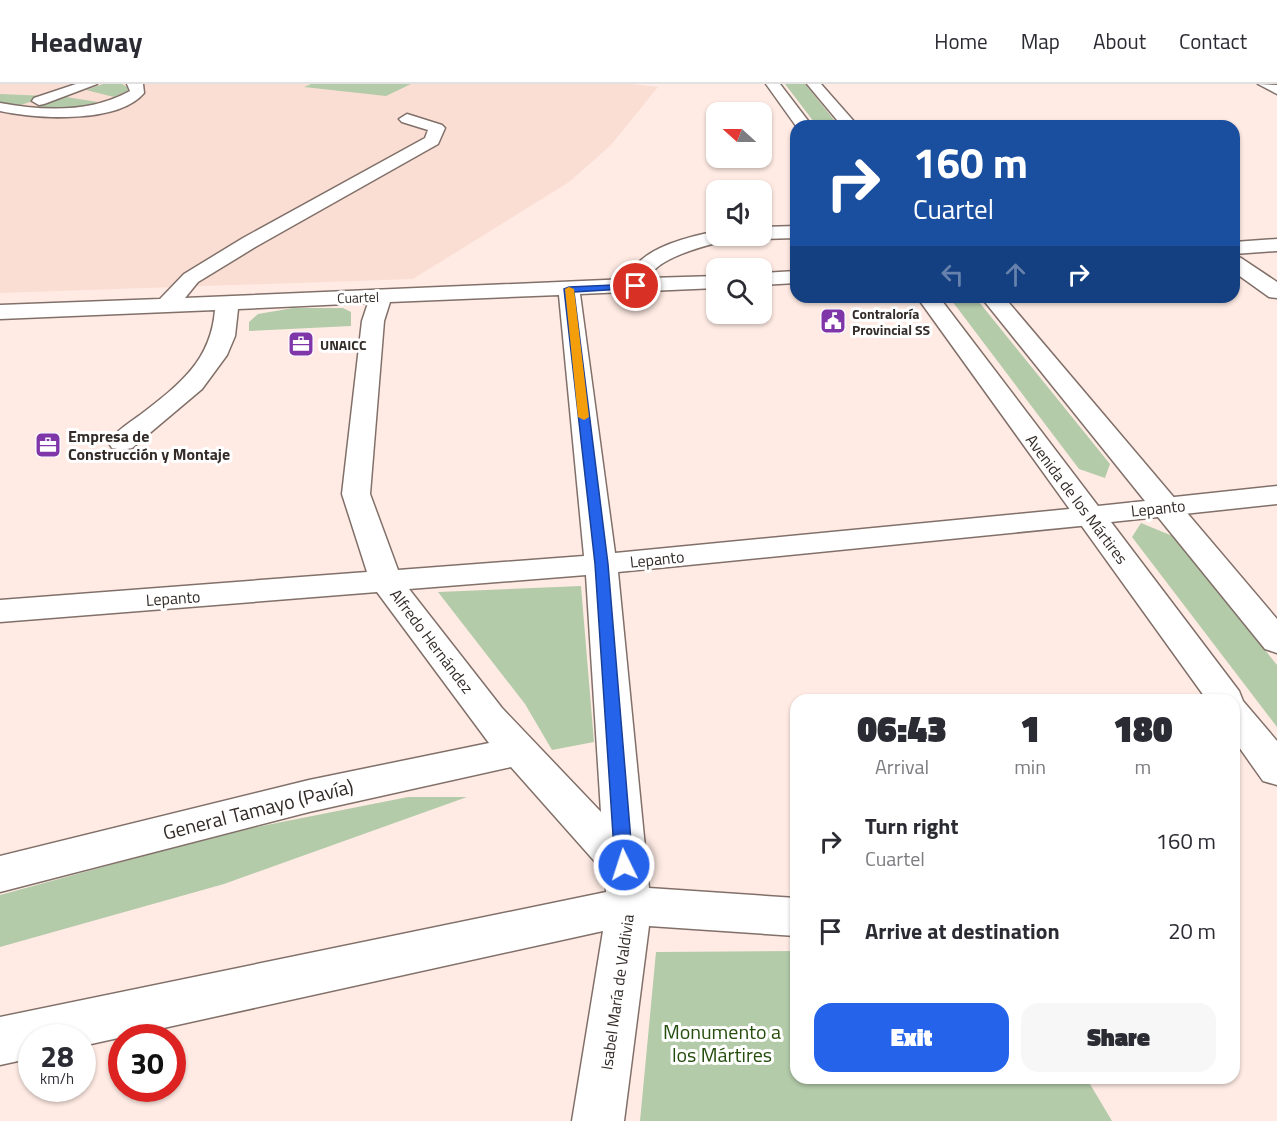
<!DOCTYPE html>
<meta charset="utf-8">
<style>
:root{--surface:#fff;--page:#f7f7f7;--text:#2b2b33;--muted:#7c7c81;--line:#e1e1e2;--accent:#2563eb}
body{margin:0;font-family:"Titillium Web",sans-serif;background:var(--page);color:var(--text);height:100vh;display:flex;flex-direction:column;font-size:22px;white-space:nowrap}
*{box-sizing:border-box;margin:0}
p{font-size:20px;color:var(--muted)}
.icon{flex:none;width:33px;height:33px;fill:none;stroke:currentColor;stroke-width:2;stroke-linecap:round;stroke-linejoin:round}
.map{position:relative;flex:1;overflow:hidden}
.sheet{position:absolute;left:790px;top:610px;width:450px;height:390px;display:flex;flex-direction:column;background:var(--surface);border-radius:18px;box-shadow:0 2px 4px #0004}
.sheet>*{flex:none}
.hud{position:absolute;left:790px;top:36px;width:450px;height:183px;border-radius:18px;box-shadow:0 2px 4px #0004;background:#1a4fa0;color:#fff;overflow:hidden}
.needle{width:39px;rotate:291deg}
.buttons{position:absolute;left:706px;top:18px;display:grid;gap:12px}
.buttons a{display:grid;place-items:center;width:66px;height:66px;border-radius:12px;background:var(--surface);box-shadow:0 2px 4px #0004;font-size:30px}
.speed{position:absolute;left:18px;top:940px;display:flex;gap:12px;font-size:30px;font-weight:700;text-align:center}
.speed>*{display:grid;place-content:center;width:78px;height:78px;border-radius:50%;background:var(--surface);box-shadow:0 2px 4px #0004;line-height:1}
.speed small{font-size:15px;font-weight:400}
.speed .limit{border:9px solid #d22;background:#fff;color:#111}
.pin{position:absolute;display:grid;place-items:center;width:51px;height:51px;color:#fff;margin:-26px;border:3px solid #fff;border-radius:50%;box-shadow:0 2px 6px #0007}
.me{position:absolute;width:66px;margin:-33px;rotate:356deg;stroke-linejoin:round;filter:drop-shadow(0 0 4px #0008)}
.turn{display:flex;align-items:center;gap:21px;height:126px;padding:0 24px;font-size:27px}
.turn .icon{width:78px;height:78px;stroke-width:2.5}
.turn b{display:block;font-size:42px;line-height:51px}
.lanes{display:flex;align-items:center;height:57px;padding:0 24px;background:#0003;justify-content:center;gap:30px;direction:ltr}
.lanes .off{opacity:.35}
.eta{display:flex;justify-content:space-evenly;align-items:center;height:102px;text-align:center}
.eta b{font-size:36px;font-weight:800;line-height:42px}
.action{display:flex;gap:12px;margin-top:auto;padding:12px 24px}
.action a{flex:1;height:69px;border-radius:18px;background:var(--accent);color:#fff;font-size:24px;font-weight:800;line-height:69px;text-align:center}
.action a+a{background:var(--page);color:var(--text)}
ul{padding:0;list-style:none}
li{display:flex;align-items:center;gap:18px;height:90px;padding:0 24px}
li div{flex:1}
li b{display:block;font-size:22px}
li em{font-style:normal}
header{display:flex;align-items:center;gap:36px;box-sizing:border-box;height:84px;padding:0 30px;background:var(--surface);border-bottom:2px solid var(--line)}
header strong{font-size:28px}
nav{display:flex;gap:33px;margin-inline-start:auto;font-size:21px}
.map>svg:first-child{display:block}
.built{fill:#faded4}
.green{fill:#b3cba9}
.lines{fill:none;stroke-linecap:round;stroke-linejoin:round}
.minor-casing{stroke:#817069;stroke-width:3}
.major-casing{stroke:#817069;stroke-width:3}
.minor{fill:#fff;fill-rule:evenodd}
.major{fill:#fff;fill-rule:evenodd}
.route{fill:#2563eb;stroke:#184099;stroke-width:1.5}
.slow{fill:#f59e0b}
.labels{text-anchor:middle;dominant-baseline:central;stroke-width:6;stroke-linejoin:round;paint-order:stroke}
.far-street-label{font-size:14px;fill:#332c29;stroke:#fff}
.far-poi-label{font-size:14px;font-weight:bold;fill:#332c29;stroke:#fff;text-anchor:start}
.poi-label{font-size:16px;font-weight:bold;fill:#332c29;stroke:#fff;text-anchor:start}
.street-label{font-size:16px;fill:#332c29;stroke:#fff}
.near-street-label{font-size:20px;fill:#332c29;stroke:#fff}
.near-park-label{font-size:20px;fill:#254d0c;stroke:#fff}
</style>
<header>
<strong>Headway</strong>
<nav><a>Home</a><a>Map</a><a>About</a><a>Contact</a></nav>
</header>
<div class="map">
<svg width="1277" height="1037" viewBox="0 0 1277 1037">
<rect width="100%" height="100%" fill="#ffebe4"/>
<path class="built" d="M0,0h632l26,3 -47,58 -42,37 -156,97 -413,14z"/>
<g class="green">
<path d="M103,0h19l5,3 1,4 -14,6 -28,-7z"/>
<path d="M311,0h100l-25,12 -82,-9z"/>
<path d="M785,0h20l34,42h-22z"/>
<path d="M0,10l47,2 -29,10 -18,-2z"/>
<path d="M66,13l32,5c-22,8 -40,8 -63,6z"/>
<path d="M949,213h26l135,167 -5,14 -26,-9z"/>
<path d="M293,224h50l8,4v14l-102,5v-9l9,-8z"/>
<path d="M1141,439l34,14 102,128v62l-145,-190z"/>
<path d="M581,502l13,156 -42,8 -27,-46 -87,-112z"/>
<path d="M408,713h59l-243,87 -224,63v-52l231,-63z"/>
<path d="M796,867v127l291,1 25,42h-472l16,-169z"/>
</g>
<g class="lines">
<g class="minor-casing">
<g id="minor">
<path d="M76,0h21l-53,20 -5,1 -7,-4 2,-3z"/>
<path d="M127,0h16l1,9c-26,31 -108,26 -144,18v-8c44,8 90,10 130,-12z"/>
<path d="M1258,0l19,1v9z"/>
<path d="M407,30l35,11 3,3 -7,16 -181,102 -59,36 -13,16 443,-19c10,-31 60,-42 89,-48v5h9l-2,5c-20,5 -68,17 -75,37l68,-2v12l-137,6 35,259 475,-46 11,3 4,6 -4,6 -11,3 -472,47 31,316 147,10v38l-147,-10 -25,195h-52l31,-190 -521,115v-8h-50v20l-32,7v-48l606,-125 -1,-19 -94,-106 -202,45 -309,80v-36l309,-76 180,-37 -112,-151 -377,30v-22l367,-28 -25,-78 20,-173 6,-18 -130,6 -3,27 -8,19 -25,34 -70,59 -10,2 -10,-2 -4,-6c8,-11 21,-19 32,-27 39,-30 71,-54 75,-105l-215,9v-14l160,-6 24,-25 59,-36 182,-100 3,-8 -26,-8 -3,-3zM559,211l25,261 -186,14 -28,-76 14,-173 6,-19zM586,491l15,237 -99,-104 -93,-119z"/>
<path d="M796,142v12l-34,1 -8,-3h8v-9z"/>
<path d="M1277,155v12l-43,3v-12z"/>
<path d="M1234,172l7,2 36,24v16l-8,-1 -35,-25z"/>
<path d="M796,187v12l-34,2v-12z"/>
<path d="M1277,402v18l-112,12 -10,-3 -5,-6 5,-6 10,-3z"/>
</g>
</g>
<g class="major-casing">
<g id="major">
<path d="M766,0h14l32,42h-16z"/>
<path d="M807,0h14l37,42h-16z"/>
<path d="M917,213h22l159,209 47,-5 -164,-204h23l273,322v34l-12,-4 -107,-132 -47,5 128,169 4,10 34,40v44l-14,-4 -29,-41v-40h-27z"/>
</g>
</g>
<use href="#minor" class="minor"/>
<use href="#major" class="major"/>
</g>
<path class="route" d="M636,200h3v4l-65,4 34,272 25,301 -3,5 -6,2 -6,-2 -3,-5 -20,-301 -31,-275 5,-2z"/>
<path class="slow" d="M569,203l5,2 15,128 -5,3 -6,-3 -13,-128z"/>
<defs>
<g id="civic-square" transform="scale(1.35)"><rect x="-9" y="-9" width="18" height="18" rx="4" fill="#7e36a9" stroke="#fff"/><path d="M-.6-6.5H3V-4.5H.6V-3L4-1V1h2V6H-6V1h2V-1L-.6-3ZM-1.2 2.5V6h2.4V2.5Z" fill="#fff"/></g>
<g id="office-square" transform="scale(1.35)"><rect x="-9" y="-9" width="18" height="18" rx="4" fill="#7e36a9" stroke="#fff"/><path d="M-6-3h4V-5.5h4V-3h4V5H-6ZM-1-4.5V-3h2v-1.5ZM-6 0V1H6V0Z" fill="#fff"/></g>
</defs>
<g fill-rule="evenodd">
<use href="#civic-square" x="833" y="237"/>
<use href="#office-square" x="301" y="260"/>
<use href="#office-square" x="48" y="361"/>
</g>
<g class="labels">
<g class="far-street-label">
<text transform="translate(358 213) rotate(-2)">Cuartel</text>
</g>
<g class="far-poi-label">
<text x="852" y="229">Contraloría<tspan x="852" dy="16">Provincial SS</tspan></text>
<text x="320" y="260">UNAICC</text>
</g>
<g class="poi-label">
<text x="68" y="352">Empresa de<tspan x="68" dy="18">Construcción y Montaje</tspan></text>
</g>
<g class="street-label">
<text transform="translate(1077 415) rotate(53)">Avenida de los Mártires</text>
<text transform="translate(1158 424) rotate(-6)">Lepanto</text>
<text transform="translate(657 475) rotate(-6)">Lepanto</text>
<text transform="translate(173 514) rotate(-4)">Lepanto</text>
<text transform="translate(432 557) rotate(53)">Alfredo Hernández</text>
<text transform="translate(617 908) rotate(-82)">Isabel María de Valdivia</text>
</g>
<g class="near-street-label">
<text transform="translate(258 725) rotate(-14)">General Tamayo (Pavía)</text>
</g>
<g class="near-park-label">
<text x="722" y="947">Monumento a<tspan x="722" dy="23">los Mártires</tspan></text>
</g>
</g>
</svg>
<div class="buttons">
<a><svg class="needle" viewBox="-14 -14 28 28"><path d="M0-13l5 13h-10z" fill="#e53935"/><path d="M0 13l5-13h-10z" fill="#7c7c81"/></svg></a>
<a><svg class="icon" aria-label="sound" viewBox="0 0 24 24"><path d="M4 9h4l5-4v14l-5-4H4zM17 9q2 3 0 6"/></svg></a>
<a><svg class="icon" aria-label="search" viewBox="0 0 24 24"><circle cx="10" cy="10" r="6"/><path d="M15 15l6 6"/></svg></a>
</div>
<div class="speed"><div>28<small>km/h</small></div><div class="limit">30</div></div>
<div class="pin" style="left:636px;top:202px;background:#d93025"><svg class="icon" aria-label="arrive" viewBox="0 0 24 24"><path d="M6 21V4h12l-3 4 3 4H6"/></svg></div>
<svg class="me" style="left:624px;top:781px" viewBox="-20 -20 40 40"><circle r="17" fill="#2563eb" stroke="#fff" stroke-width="3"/><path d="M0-11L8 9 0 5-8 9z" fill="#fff"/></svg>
<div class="hud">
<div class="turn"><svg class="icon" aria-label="right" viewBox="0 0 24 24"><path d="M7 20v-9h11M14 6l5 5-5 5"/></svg><div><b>160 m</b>Cuartel</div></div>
<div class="lanes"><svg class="icon off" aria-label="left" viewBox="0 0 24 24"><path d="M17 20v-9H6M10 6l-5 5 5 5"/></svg><svg class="icon off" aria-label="ahead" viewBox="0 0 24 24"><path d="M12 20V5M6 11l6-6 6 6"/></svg><svg class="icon" aria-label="right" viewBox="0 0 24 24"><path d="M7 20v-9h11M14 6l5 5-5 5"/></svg></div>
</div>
<section class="sheet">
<div class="eta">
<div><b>06:43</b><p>Arrival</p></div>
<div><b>1</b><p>min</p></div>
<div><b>180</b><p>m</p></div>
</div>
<ul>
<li><svg class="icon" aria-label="right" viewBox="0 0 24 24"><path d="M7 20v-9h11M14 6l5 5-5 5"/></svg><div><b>Turn right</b><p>Cuartel</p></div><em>160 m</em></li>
<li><svg class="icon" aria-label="arrive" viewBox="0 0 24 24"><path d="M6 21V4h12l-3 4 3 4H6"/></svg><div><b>Arrive at destination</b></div><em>20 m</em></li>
</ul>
<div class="action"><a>Exit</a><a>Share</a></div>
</section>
</div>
